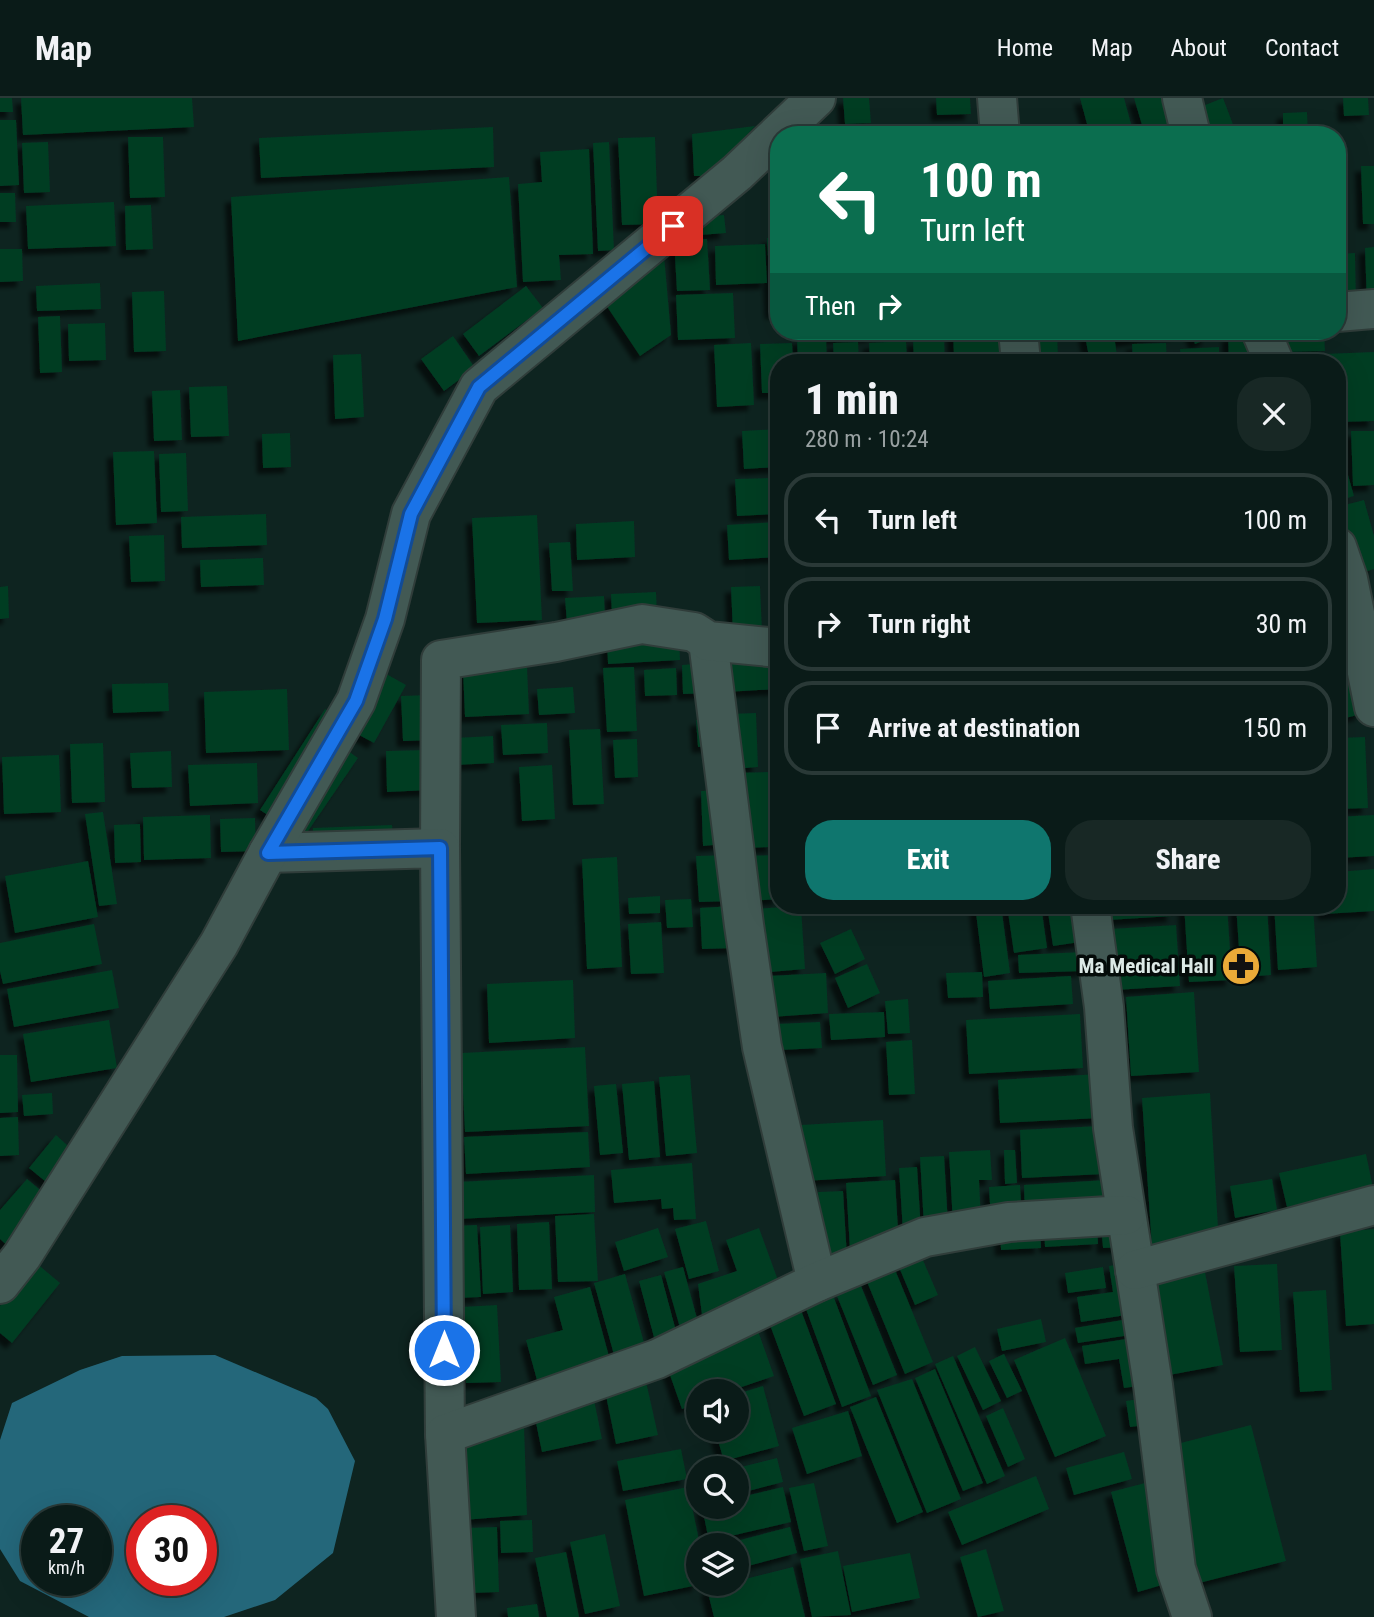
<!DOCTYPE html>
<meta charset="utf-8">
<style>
:root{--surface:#0a1b18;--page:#182825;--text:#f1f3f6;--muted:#99a1a2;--line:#2a3937;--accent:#0f766e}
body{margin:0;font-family:"Roboto Condensed",sans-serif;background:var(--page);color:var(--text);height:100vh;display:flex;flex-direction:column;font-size:26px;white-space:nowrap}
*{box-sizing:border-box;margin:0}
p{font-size:23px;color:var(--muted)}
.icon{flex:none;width:38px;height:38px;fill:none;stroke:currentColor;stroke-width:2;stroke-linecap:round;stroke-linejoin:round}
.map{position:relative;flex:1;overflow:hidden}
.panel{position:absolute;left:770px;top:256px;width:576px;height:560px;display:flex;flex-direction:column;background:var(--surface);border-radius:28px;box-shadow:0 7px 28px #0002,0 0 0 2px var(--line)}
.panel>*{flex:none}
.hud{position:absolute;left:770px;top:28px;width:576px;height:214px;border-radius:28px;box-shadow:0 7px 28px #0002,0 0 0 2px var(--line);background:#0b6e4f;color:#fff;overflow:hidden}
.fabs{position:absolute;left:686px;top:1281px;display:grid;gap:14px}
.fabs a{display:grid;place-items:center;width:63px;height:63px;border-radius:50%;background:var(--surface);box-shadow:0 7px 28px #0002,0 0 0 2px var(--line);font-size:35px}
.speed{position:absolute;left:21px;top:1407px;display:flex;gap:14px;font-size:35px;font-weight:700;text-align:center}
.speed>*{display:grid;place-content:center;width:91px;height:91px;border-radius:50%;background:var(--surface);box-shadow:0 7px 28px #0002,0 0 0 2px var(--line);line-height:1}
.speed small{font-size:18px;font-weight:400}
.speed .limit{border:10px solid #d22;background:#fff;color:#111}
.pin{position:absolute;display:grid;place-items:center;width:60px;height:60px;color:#fff;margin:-30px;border-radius:14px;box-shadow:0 4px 10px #0006}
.me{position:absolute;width:77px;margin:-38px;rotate:0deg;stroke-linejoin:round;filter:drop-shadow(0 0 5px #0008)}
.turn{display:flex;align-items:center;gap:24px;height:147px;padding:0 35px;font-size:32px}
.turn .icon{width:91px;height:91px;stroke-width:2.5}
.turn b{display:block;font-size:49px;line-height:60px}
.then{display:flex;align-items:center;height:66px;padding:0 35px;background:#0003;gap:14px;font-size:26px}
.round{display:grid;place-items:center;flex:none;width:74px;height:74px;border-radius:28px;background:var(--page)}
.summary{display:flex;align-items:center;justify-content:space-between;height:119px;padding:0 35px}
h1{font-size:42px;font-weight:800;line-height:52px}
.cta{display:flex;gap:14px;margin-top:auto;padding:14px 35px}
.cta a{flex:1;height:80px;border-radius:28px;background:var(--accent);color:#fff;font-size:28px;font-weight:800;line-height:80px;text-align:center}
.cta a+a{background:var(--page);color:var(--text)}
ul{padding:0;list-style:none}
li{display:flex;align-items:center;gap:21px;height:94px;margin:0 14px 10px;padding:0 21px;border:4px solid var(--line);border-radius:28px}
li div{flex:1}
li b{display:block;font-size:26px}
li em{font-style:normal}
header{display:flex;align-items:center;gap:42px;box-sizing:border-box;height:98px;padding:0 35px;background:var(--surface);border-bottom:2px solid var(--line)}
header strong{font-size:33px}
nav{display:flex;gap:38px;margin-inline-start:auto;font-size:24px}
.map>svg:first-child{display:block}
.water{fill:#24677a;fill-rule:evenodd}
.building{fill:#003c24;filter:url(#shadow)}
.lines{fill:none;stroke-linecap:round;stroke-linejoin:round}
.minor-casing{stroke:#303d3a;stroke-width:42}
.minor{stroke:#425954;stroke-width:38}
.route-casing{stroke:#114b97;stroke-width:18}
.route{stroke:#1a73e8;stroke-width:12}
.labels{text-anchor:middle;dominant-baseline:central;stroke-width:7;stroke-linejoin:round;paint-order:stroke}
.poi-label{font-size:21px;font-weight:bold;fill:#dce9e6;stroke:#040b09;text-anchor:end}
</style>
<header>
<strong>Map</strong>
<nav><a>Home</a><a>Map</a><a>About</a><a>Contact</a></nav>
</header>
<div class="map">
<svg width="1374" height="1519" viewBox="0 0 1374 1519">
<defs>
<filter id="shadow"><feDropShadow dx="-6" dy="6" stdDeviation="2" flood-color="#0009"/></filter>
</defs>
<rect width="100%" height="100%" fill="#0e2420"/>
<path class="water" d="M215,1257l101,43 12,11 27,52 -22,92 -58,47 -51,17h-135l-69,-36 -20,-32v-109l12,-37 68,-33 42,-14zM37,1423h59v59h-59zM142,1423h59v59h-59z"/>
<g class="building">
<path d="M0,0h12l1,14h-13z"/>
<path d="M21,0h171l2,29 -171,8z"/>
<path d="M843,0h26l2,25 -26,1z"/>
<path d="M936,0h34l1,16 -34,1z"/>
<path d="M1080,0h44l10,37h-44z"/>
<path d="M1134,0h35l10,37h-34z"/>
<path d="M1223,0l14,37h-26l-11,-28z"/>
<path d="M1343,0h25l1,17 -25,1z"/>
<path d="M1307,14l1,23h-25v-22z"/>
<path d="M0,22h16l3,65 -19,1z"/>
<path d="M755,28l-45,50h-16l-2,-42z"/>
<path d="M493,29l1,40 -233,11 -2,-40z"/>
<path d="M128,39h35l2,60 -35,1z"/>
<path d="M655,39l3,87 -36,1 -4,-87z"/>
<path d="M48,44l2,50 -26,1 -2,-50z"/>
<path d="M609,44l5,108 -16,1 -5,-108z"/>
<path d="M589,51l4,105 -34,1 2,25 -38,2 -5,-98 24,-2 -2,-30z"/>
<path d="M1361,68h13v58h-11z"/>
<path d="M509,79l8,110 -279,54 -7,-144z"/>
<path d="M0,95h15l1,29h-16z"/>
<path d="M114,104l2,44 -88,3 -2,-43z"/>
<path d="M151,107l2,44 -27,1 -1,-44z"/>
<path d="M724,117l2,18 -26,2 -1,-18z"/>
<path d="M779,139v76h-8l-4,-75z"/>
<path d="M707,141l3,51 -33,1 -3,-51z"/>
<path d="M765,146l2,39 -51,2 -1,-39z"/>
<path d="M1374,149v58h-7l-2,-57z"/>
<path d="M0,151h22l1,32 -23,1z"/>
<path d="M1355,155l1,52h-19v-51z"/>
<path d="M664,157l7,80 -31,21 -36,-54z"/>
<path d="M100,185l1,26 -64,2 -1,-25z"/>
<path d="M526,188l17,22 -64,48 -16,-22z"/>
<path d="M164,193l2,60 -32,1 -2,-60z"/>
<path d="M733,195l2,45 -57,2 -2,-45z"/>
<path d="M60,218l2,56 -22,1 -2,-56z"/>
<path d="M105,225l1,37 -37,1 -1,-37z"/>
<path d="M830,233h43v5l-43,2z"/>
<path d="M877,233h47v2l-47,2z"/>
<path d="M953,233h52l2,24 -53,2z"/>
<path d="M1026,233h31l1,26 -31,1z"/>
<path d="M1084,233h94l1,2 -64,9 3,20h-28z"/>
<path d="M1190,233h15l3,8 -13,5z"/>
<path d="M1285,233h39l1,20 -40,1z"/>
<path d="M1257,236l1,28h-29l-1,-27z"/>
<path d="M453,238l22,32 -31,23 -23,-32z"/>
<path d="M826,240l1,24h-29l-1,-23z"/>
<path d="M944,241l1,23h-31l-1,-22z"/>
<path d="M906,243l1,21h-37l-1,-19z"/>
<path d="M858,244l1,20h-25l-1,-19z"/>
<path d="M751,245l3,62 -37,2 -3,-62z"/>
<path d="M792,245l1,19h-14v31h-17l-2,-49z"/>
<path d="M1166,245l1,19h-34l-1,-18z"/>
<path d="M1219,249v15h-38l-1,-13z"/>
<path d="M1374,254v69l-37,1v-60h-40v-7z"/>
<path d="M361,256l3,63 -29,2 -2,-64z"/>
<path d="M227,288l2,50 -38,1 -2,-50z"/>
<path d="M180,292l2,50 -28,1 -2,-50z"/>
<path d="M779,331v38l-35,2 -2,-38z"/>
<path d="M1351,333h23v54l-21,1z"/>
<path d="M290,335l1,34 -28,1 -1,-34z"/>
<path d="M1337,339l17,59 -17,5z"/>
<path d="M154,353l3,72 -41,2 -3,-73z"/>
<path d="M186,355l2,58 -27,1 -2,-58z"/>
<path d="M775,380l2,36 -40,2 -2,-37z"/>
<path d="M1364,402l10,36v33l-19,6 -18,-68z"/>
<path d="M266,416l1,31 -85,3 -1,-31z"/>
<path d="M537,417l5,105 -65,3 -5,-105z"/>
<path d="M634,423l1,36 -58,3 -1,-36z"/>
<path d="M778,424l1,35 -50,3 -2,-35z"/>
<path d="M164,437l1,46 -34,1 -2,-46z"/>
<path d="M570,444l3,49h-21l-3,-48z"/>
<path d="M263,460l1,27 -63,2 -1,-27z"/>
<path d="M8,488l1,32 -9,1v-32z"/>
<path d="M760,488l2,45 -29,2 -2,-46z"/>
<path d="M656,494l1,22 -45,2 -1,-22z"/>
<path d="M604,498l1,25 -38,2 -2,-25z"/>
<path d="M1337,516l25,100 -21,5 -4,-18z"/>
<path d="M679,537l1,25 -72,4 -1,-26z"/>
<path d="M779,564v27l-54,3 -1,-28z"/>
<path d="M709,565l2,30 -28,1 -1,-29z"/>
<path d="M527,568l2,48 -64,3 -2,-48z"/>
<path d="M634,569l3,64 -30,1 -4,-64z"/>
<path d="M676,570l1,27 -32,1 -1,-26z"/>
<path d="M381,573l25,14 -32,58 -26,-14z"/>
<path d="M168,585l1,28 -56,2 -1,-29z"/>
<path d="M573,589l2,26 -36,2 -2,-26z"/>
<path d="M287,591l2,61 -83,3 -2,-61z"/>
<path d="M431,597l2,45 -30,1 -2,-45z"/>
<path d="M325,611l14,9 -65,101 -14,-9z"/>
<path d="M756,615l2,54 -26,2 -2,-55z"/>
<path d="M710,621l2,27 -14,1 -2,-27z"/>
<path d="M547,625l1,30 -45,2 -2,-30z"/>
<path d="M600,631l4,75 -31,1 -4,-75z"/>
<path d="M493,638l1,27 -39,2 -1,-27z"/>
<path d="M1365,639l3,71 -31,1v-71z"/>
<path d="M637,641l1,38 -23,1 -2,-38z"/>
<path d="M103,645l2,59 -33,1 -2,-59z"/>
<path d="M341,648l17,12 -52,76 -17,-11z"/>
<path d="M428,652l2,40 -43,2 -1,-41z"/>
<path d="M171,653l1,36 -40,1 -2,-35z"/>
<path d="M59,657l2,57 -57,2 -2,-57z"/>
<path d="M257,665l1,40 -68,3 -2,-41z"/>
<path d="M552,667l3,54 -33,2 -3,-54z"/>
<path d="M769,674l4,75 -33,1 -4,-75z"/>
<path d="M721,692l3,54 -21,2 -2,-55z"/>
<path d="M103,714l14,92 -18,2 -14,-92z"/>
<path d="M210,717l1,43 -67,2 -1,-43z"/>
<path d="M1374,717v41l-37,2v-41z"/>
<path d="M255,720l1,33 -35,1 -1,-33z"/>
<path d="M140,726l1,38 -26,1 -1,-38z"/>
<path d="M392,727l2,20 -81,4v-21z"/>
<path d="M730,757l2,46 -33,1 -3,-46z"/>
<path d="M779,757v44l-31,2 -2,-45z"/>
<path d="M617,759l5,110 -35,2 -5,-110z"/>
<path d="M88,763l10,56 -83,16 -10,-57z"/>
<path d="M1374,771v42l-50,3 -1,-9h14v-33z"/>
<path d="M660,798v17l-31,1 -1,-16z"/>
<path d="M691,801l2,28 -26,1 -2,-28z"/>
<path d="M975,807h26l9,68 -26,4z"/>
<path d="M1007,807h34l6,43 -33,5z"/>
<path d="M1047,807h35l5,36 -34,5z"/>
<path d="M1107,807h65l1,11 -65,4z"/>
<path d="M1184,807h43l5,75 -43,2z"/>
<path d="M1236,807h31l4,70 -30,2z"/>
<path d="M1274,807h39l4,62 -39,3z"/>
<path d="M733,808l2,42 -33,1 -2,-41z"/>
<path d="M801,808l4,63 -47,4 -5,-64z"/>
<path d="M661,824l3,51 -33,1 -3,-50z"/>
<path d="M94,826l8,40 -99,20 -3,-13v-28z"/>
<path d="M1176,827l4,61 -65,4 -4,-61z"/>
<path d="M851,831l14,30 -30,15 -15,-31z"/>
<path d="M1084,854v19l-65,2 -1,-18z"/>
<path d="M867,866l13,29 -32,15 -13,-30z"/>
<path d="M112,872l7,38 -105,19 -7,-38z"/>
<path d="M982,874l1,25 -35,1 -2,-25z"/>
<path d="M826,875l2,40 -57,4 -2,-41z"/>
<path d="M1071,878l2,28 -83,5 -2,-28z"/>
<path d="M573,882l2,58 -86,5 -2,-59z"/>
<path d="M1194,894l5,80 -68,4 -5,-79z"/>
<path d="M908,901l2,34 -22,1 -3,-33z"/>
<path d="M884,914l1,25 -54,3 -2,-26z"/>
<path d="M1080,916l3,54 -114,6 -3,-54z"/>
<path d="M109,922l8,48 -86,14 -8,-48z"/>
<path d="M820,924l2,26 -43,2 -2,-26z"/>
<path d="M912,942l3,54 -26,1 -3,-53z"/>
<path d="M585,949l4,79 -124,6 -4,-79z"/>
<path d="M0,957h17l1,57 -18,1z"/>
<path d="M1098,976l2,44 -100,5 -2,-43z"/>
<path d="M690,977l7,78 -31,3 -7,-79z"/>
<path d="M654,983l6,76 -31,3 -7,-76z"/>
<path d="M616,986l7,69 -23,2 -6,-69z"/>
<path d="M52,995l1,21 -29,2 -2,-21z"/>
<path d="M1210,995l9,151 -67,4 -10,-150z"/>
<path d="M18,1019l1,38 -19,1v-38z"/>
<path d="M883,1022l3,56 -82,5 -3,-56z"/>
<path d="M1101,1028l3,48 -82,4 -2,-48z"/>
<path d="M588,1034l2,35 -124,7 -2,-37z"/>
<path d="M56,1037l21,19 -26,32 -22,-18z"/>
<path d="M990,1052l2,30h-13l2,42 -28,2 -4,-72z"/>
<path d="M1004,1052h11l2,33 -12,1z"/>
<path d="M1366,1056l7,34 -86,19 -8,-34z"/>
<path d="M944,1058l4,69 -24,1 -4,-69z"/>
<path d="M692,1065l4,56 -22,1 -1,-12 -11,1 -1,-10 -47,4 -3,-33z"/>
<path d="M917,1069l4,64 -18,1 -4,-64z"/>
<path d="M594,1077l1,37 -137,7 -1,-37z"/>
<path d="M27,1081l24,20 -41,49 -10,-9v-29z"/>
<path d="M1272,1081l5,31 -42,8 -5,-32z"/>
<path d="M895,1082l4,67 -49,3 -4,-67z"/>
<path d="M1107,1082l2,34 -84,4 -1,-33z"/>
<path d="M1020,1087l2,35 -31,2 -2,-35z"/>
<path d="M843,1093l4,67 -25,1 -4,-67z"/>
<path d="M594,1116l4,67 -40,1 -3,-66z"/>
<path d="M706,1123l13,50 -30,8 -14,-50z"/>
<path d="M549,1124l3,67 -33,1 -2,-66z"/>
<path d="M1101,1125l24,24 -22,1z"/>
<path d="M1097,1126l1,20 -53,3 -1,-20z"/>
<path d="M477,1127l4,72 -24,1 -4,-72z"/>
<path d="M510,1127l3,67 -30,2 -3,-67z"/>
<path d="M1040,1127l1,23 -40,2 -1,-23z"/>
<path d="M658,1130l10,29 -44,14 -9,-29z"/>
<path d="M759,1130l24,66 -79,36 -6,-46 39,-13 -11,-31z"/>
<path d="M1374,1131v95l-28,2 -6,-94z"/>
<path d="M919,1153l19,44 -23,10 -19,-45z"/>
<path d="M891,1162l42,102 -28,12 -42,-102z"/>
<path d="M35,1164l25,21 -48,60 -12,-10v-27z"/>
<path d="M1126,1165l7,51 -52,8 -4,-25 36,-5 -4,-26z"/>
<path d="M1277,1166l5,86 -42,2 -6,-86z"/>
<path d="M683,1169l16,59 -18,5 -17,-59z"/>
<path d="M1103,1169l3,21 -38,5 -3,-20z"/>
<path d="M1204,1169l19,98 -54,10 -18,-98z"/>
<path d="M625,1176l24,87 -31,8 -24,-86z"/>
<path d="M661,1177l16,60 -22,6 -16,-60z"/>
<path d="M861,1188l36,89 -24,10 -36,-89z"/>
<path d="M590,1189l23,84 -73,20 -14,-51 37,-10 -9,-33z"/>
<path d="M831,1192l40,106 -29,11 -39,-106z"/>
<path d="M1326,1192l6,100 -32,2 -7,-100z"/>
<path d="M497,1207l4,77 -35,1 -4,-76z"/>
<path d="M799,1207l37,99 -32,12 -37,-99z"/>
<path d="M1135,1220l2,16 -59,9 -3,-15z"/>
<path d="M1041,1221l5,23 -44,9 -5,-22z"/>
<path d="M757,1230l17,48 -44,15h-32v12l-16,6 -17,-48z"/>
<path d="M1139,1239l6,48 -21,3 -5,-29 -34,5 -3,-18z"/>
<path d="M1065,1240l41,98 -51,21 -41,-97z"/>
<path d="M975,1249l26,54 -18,9 -26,-54z"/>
<path d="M1004,1256l18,37 -15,7 -18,-37z"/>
<path d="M953,1258l52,120 -18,8 -52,-120z"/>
<path d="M935,1271l48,114 -20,8 -48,-113z"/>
<path d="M645,1279l13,58 -42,9 -12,-58z"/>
<path d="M912,1281l49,120 -34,14 -50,-123z"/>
<path d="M763,1288l16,60 -55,15 -9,-31h22v-36z"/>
<path d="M876,1299l47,115 -26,11 -47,-116z"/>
<path d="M1151,1299l4,27 -25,3 -4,-26z"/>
<path d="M594,1302l8,39 -60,13 -8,-39z"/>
<path d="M1003,1310l22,51 -17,8 -22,-51z"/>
<path d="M848,1313l14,45 -55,18 -15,-46z"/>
<path d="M524,1327l3,90 -64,5 -5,-79z"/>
<path d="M1251,1327l35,136 -87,22 -34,-136z"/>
<path d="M681,1351l6,30 -64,12 -6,-30z"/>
<path d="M1124,1354l8,27 -58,16 -8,-27z"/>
<path d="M777,1360l6,24 -46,12v-26z"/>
<path d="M1036,1378l13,33 -87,36 -14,-33z"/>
<path d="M814,1385l14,63 -24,5 -15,-63z"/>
<path d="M1145,1385l27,99 -34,10 -27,-100z"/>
<path d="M688,1389l12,58 -2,40 -54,11 -19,-96z"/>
<path d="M783,1389l8,35 -82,19 -7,-34h35v-9z"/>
<path d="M532,1422l1,32 -32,1 -1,-32z"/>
<path d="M497,1429l2,65 -29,1 -2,-65z"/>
<path d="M790,1429l7,26 -60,16v-24h-16z"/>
<path d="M605,1436l15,72 -35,8 -15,-72z"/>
<path d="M986,1451l18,62 -26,6 -18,-60z"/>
<path d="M838,1453l13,64 -39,2 -12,-58z"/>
<path d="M566,1454l13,65h-32l-12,-59z"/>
<path d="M910,1455l10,45 -68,14 -9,-46z"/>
<path d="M793,1469l12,50h-91l-7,-28 30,-5v-3z"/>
<path d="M537,1506l2,13h-31l-1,-9z"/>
</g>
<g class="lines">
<g class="minor-casing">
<g id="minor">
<path d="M997,0l3,37"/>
<path d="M1182,0l9,37"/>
<path d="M1337,214l37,-3"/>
<path d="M1018,233l3,31"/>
<path d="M1261,233l13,31"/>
<path d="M1337,449l11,32 26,128"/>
<path d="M708,543l36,284 18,122 55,235"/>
<path d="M440,750l1,-188 115,-18 86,-18 52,8 14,9 71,7"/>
<path d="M268,755l172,-5 5,586"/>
<path d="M1090,807l14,102 9,121 40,257 23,184 16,48"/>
<path d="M1135,1172l239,-65"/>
<path d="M0,1186l22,-28 197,-312 49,-91 88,-152 29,-82 26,-105 68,-127 258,-214 79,-75"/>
<path d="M456,1519l-11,-183 212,-75 160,-77 108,-45 84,-15 117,-7"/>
</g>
</g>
<use href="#minor" class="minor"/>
</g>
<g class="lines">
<g class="route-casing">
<path id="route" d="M444,1252l-4,-502 -172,5 88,-152 29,-82 26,-105 68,-127 194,-161"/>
</g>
<use href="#route" class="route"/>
</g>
<defs>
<g id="pharmacy-disc" transform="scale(2.0125)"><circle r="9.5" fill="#eaaa38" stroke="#040b09"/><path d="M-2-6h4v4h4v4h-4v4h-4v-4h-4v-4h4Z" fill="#111"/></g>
</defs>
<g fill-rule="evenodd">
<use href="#pharmacy-disc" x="1241" y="868"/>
</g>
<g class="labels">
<g class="poi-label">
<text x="1214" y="868">Ma Medical Hall</text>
</g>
</g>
</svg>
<div class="fabs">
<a><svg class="icon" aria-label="sound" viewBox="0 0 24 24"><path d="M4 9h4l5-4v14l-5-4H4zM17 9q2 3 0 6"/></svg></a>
<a><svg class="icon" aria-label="search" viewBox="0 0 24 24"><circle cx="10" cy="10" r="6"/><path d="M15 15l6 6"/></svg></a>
<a><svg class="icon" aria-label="layers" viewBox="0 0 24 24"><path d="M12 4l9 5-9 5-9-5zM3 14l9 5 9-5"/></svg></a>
</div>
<div class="speed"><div>27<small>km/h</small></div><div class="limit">30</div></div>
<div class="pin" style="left:673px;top:128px;background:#d93025"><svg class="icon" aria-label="arrive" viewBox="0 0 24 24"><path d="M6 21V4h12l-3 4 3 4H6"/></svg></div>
<svg class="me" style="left:444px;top:1252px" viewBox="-20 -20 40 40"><circle r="17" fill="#1a73e8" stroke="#fff" stroke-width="3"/><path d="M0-11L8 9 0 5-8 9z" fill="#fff"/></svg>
<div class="hud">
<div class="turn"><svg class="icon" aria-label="left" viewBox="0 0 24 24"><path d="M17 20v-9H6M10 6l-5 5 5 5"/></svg><div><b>100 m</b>Turn left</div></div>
<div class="then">Then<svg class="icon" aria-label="right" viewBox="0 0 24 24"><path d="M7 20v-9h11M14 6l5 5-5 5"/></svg></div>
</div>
<section class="panel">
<div class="summary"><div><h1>1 min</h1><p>280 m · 10:24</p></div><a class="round"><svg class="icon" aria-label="close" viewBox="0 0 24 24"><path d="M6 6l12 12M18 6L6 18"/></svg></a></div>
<ul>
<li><svg class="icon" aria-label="left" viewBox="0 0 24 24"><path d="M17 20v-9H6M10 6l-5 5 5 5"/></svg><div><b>Turn left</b></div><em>100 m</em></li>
<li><svg class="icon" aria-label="right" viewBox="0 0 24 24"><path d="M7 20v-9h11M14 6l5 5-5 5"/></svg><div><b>Turn right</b></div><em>30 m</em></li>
<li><svg class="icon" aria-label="arrive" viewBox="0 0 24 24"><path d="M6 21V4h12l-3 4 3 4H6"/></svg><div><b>Arrive at destination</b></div><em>150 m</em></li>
</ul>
<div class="cta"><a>Exit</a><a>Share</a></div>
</section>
</div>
